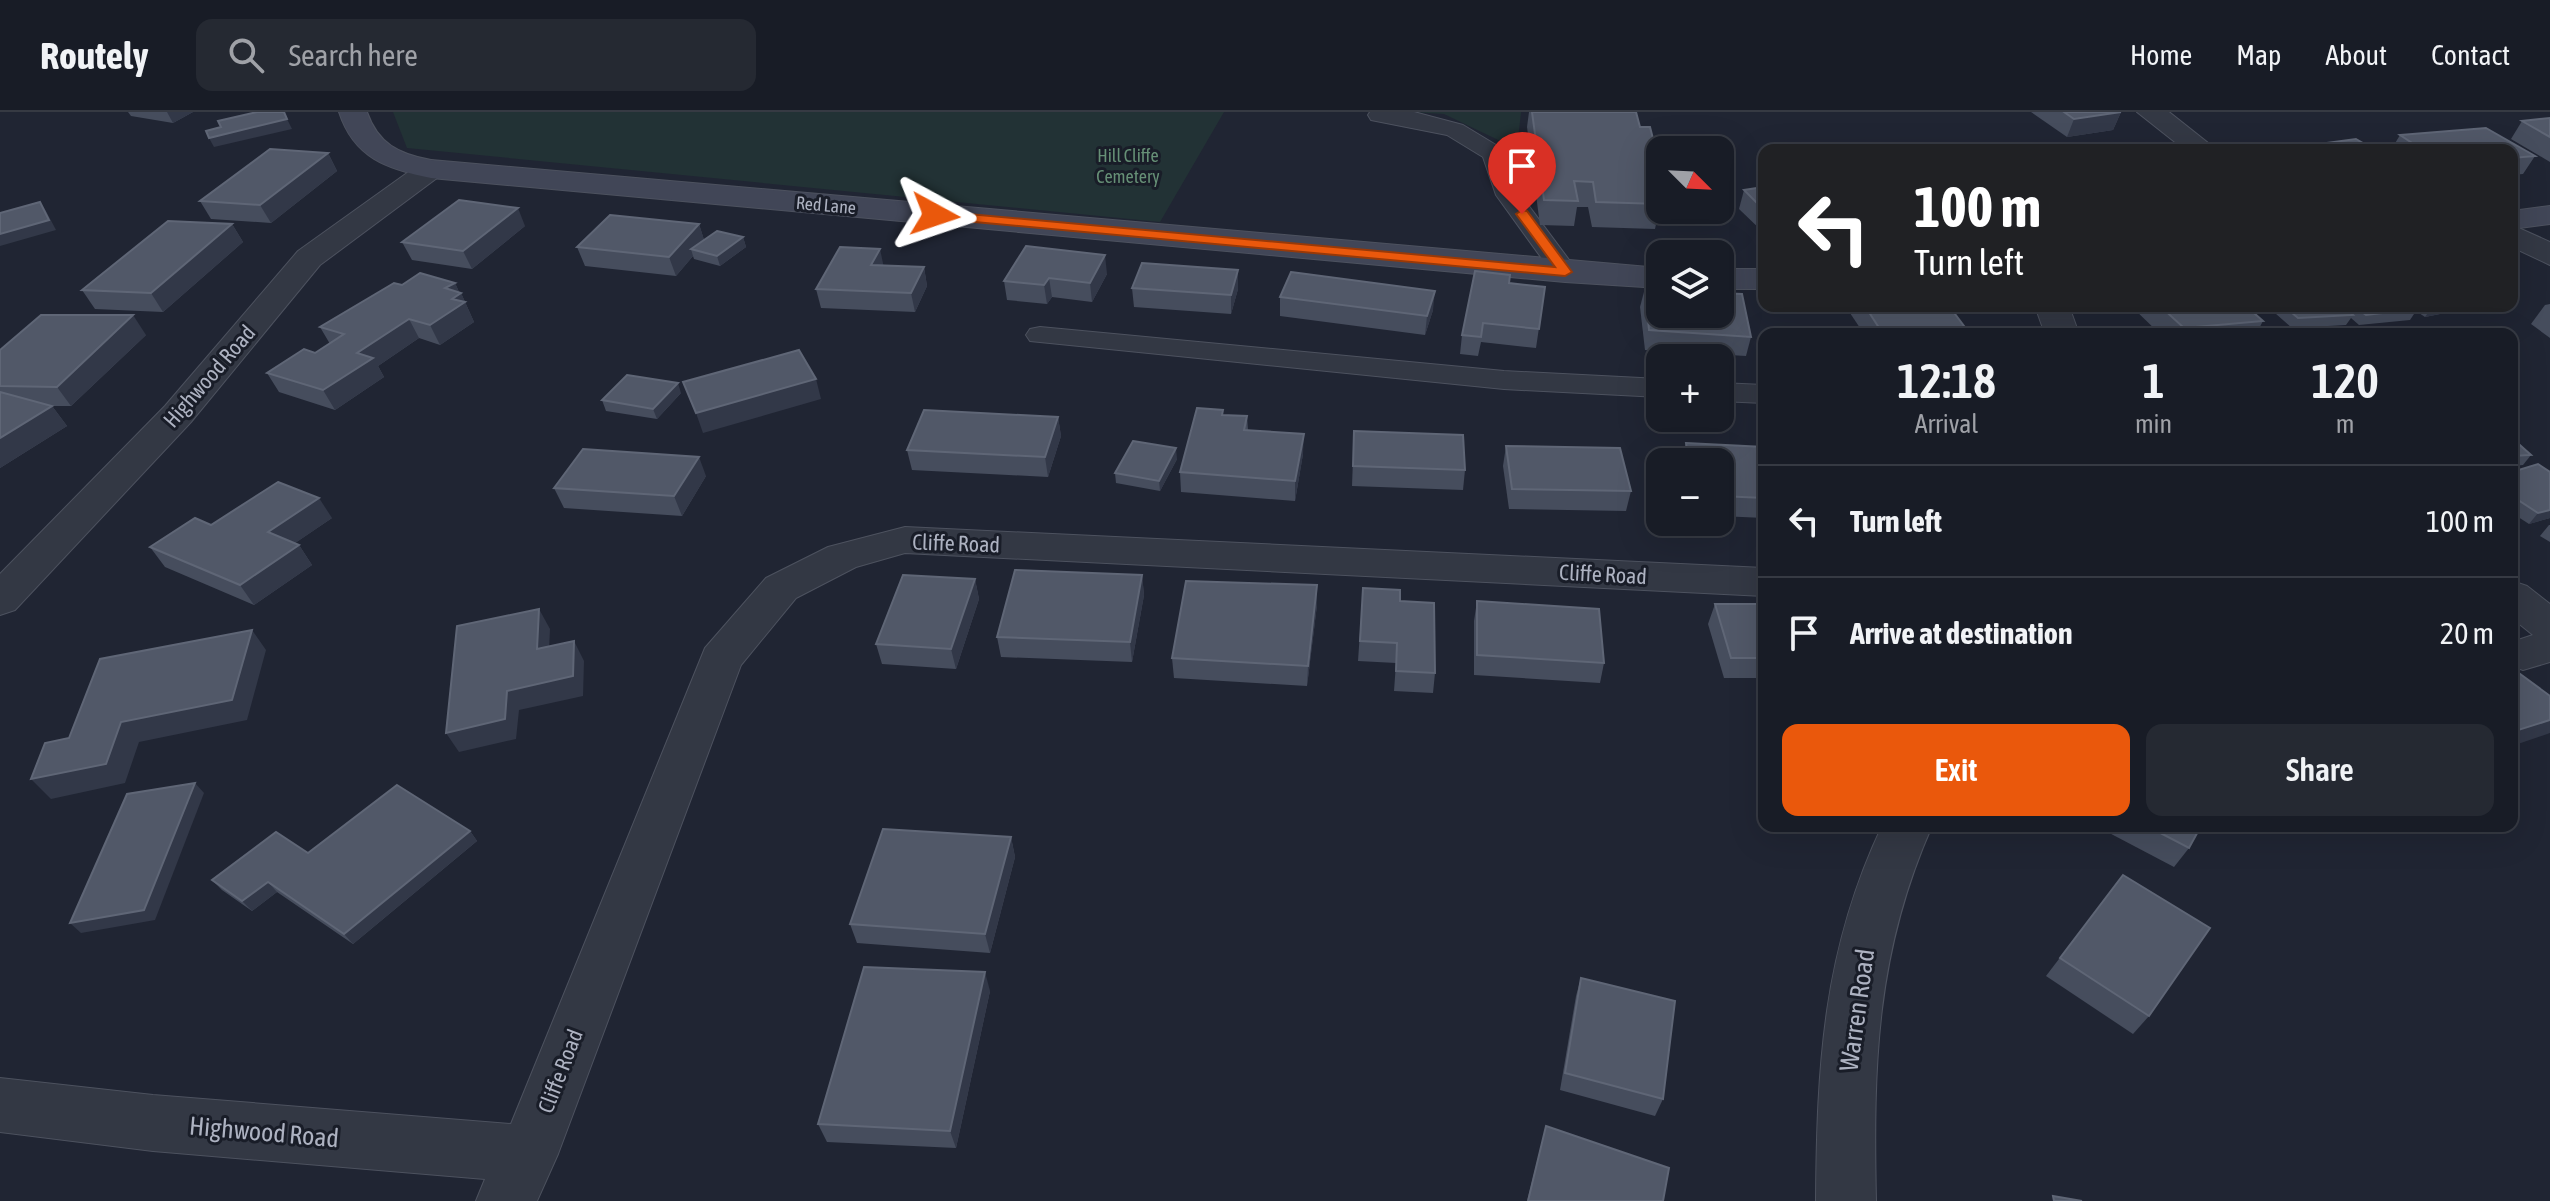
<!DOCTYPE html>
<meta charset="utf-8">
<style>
:root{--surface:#181c26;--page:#252932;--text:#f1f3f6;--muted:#9fa1a7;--line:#363a43;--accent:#ea580c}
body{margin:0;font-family:"Asap Condensed",sans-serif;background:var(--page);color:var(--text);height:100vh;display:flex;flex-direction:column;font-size:30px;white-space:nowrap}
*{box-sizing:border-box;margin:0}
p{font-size:26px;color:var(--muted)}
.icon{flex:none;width:44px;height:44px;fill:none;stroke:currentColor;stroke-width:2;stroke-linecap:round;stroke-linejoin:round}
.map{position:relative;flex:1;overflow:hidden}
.drawer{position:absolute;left:1758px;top:216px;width:760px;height:504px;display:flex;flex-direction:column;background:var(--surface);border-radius:16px;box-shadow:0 8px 32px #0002,0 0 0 2px var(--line)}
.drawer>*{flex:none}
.banner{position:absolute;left:1758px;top:32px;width:760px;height:168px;border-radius:16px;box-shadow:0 8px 32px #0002,0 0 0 2px var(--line);background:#202124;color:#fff;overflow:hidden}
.needle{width:52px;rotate:114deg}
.fabs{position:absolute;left:1646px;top:24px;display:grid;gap:16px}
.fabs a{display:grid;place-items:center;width:88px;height:88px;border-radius:16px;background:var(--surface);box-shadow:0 8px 32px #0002,0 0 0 2px var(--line);font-size:40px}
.pin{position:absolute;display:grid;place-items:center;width:68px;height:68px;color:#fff;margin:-82px -34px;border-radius:50% 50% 50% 0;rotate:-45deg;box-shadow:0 0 8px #0007}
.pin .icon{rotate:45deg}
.me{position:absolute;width:88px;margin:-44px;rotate:95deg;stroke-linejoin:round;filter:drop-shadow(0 0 6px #0008)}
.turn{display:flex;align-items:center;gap:28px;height:168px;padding:0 24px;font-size:36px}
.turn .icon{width:104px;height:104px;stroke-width:2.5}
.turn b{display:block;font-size:56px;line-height:68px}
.eta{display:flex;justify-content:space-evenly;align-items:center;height:136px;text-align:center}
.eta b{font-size:48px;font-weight:600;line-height:56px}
.primary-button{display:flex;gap:16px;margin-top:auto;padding:16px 24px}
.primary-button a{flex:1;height:92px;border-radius:16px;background:var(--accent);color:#fff;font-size:32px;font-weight:600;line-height:92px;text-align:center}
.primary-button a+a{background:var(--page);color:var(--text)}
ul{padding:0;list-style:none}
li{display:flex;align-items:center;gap:24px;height:112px;padding:0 24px;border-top:2px solid var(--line)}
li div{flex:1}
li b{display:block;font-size:30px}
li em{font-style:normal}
header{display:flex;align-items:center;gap:48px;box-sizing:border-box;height:112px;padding:0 40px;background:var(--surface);border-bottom:2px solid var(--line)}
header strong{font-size:38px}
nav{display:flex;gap:44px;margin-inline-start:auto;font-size:28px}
.search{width:560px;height:72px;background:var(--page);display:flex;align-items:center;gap:20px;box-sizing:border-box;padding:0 28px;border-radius:16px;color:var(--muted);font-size:30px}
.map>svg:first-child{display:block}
.green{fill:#223235}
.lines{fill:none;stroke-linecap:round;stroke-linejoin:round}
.lane-casing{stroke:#4d525f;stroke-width:2}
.street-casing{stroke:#4d525f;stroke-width:2}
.secondary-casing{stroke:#4d525f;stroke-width:2}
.lane{fill:#333844;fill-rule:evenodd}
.street{fill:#333844;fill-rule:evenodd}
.secondary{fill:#414657;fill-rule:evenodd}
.wall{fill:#464d5d}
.shaded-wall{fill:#323848}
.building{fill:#515868;stroke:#5f6676;stroke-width:2}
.route{fill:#ea580c;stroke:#983908;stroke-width:2}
.labels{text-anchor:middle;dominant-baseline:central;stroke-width:6;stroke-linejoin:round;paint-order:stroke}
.far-park-label{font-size:18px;fill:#669076;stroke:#191d28}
.far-street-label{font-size:18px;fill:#adb2c1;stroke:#191d28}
.street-label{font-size:22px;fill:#adb2c1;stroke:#191d28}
.near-street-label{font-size:26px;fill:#adb2c1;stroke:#191d28}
</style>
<header>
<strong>Routely</strong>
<div class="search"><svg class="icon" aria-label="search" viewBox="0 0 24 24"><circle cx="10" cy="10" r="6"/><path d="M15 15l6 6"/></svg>Search here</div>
<nav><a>Home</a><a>Map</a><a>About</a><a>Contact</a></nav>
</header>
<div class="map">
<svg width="2550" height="1089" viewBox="0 0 2550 1089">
<rect width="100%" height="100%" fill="#202533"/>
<g class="green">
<path d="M393,0h831l-64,110 -753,-74z"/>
<path d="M1411,0h110l-4,37 -73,-35z"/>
</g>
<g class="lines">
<g class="lane-casing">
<g id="lane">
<path d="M1370,0h44l49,13 38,23 19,46 58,78 -4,6h-18l-60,-83 -13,-38 -36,-22 -76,-15 -3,-5z"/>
<path d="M1040,215l464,44 156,8v18l-156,-8 -474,-48 -4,-6 4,-6z"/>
<path d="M1720,271l44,2v18l-44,-2z"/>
</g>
</g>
<g class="street-casing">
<g id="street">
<path d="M2137,0h32l48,38h-32z"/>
<path d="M431,48l10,3 5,6 -5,6 -121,90 -129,157 -176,188 -15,5v-41l165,-168 133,-155 123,-88z"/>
<path d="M2512,113l38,17v23l-38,-18z"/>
<path d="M2035,194h34l10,28h-34z"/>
<path d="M905,415l859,41v28l-859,-43 -49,14 -60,31 -55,67 -183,489 -21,47h-61l9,-22 -332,-28 -153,-19v-54l153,17 358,29 194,-476 61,-70 62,-31z"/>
<path d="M2512,469l15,5 23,18v58l-27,8 -11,-4v-24l21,-7 -21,-17z"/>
<path d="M1882,714h50c-56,126 -59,240 -56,375h-60c1,-136 7,-250 66,-375z"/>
</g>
</g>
<g class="secondary-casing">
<g id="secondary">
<path d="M339,0h28c11,32 32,42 64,48l1229,108v20l-95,-6 -1134,-104c-44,-9 -77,-20 -92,-66z"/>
<path d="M2550,94v18l-38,5v-18z"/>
<rect x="1720" y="157" width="44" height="20"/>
</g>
</g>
<use href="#lane" class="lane"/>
<use href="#street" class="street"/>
<use href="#secondary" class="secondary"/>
</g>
<g class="wall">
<path d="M128,0h65l-20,11 -42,-7z"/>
<path d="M1529,0h107l4,15 20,39v39l-5,24 -63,-2 -4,-20h-11l-3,19 -34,-1 -13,-98z"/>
<path d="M2031,0h90l-8,18 -46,7z"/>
<path d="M2550,6v44l-39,-23 11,-18z"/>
<path d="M2486,16l49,28 -12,18 -11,1v-25h-121l9,-15z"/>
<path d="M328,41l9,18 -66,52 -60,-4 -11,-18z"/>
<path d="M1764,75v46l-25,-24 5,-19z"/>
<path d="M232,112l11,18 -80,70 -68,-3 -13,-19z"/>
<path d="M699,112l5,16 39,-3 3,10 -26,19 -26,-7 -1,-3 -17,20 -91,-10 -8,-19z"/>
<path d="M525,114l-53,43 -60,-9 -10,-18z"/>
<path d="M924,155l3,19 -12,26 -94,-4 -5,-19z"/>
<path d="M1238,158v19l-7,25 -97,-7 -2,-19z"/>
<path d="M1107,162l-15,28 -40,-5 -5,7 -40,-4 -3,-19z"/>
<path d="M455,171l4,9 2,1 13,29 -34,23 -21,-7 -41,28 6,11 -49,33 -56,-18 -12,-19 48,-20 15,-9 -10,-17 82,-42z"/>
<path d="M1509,171l36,4 -9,61 -55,-6 -3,14 -18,-2 2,-19z"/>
<path d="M1645,176l106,49 -5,19 -101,-6 -5,-43z"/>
<path d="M1280,185l153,13 -8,25 -145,-19z"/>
<path d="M2550,192v34l-19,-14 14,-19z"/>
<path d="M1852,194h97l21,28h-106l-14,-21z"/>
<path d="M2131,194h115l17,15 -7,13h-96z"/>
<path d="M2267,194h192l-4,5 -30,6 -9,-6 -6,9 -51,5 -8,-7 -5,7 -54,3z"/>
<path d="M2459,194h50l-3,4 -36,4z"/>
<path d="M146,223l-75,71h-19l15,20 -67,42v-118z"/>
<path d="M681,281l-24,26 -51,-8 -4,-11z"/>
<path d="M1223,303l24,1 1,14 55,24 -8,47 -114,-9 -1,-20z"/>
<path d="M1058,305l3,19 -13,41 -136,-7 -5,-20z"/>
<path d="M1354,319l111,39 -2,20 -111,-4z"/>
<path d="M2512,326l19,17 -8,10 -11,1z"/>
<path d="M1686,331l78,4v71l-44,-2v-54h-39z"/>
<path d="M1506,334l125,45 -5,20 -117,-2 -6,-43z"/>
<path d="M1177,347l-17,32 -44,-8 -1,-10z"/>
<path d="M2512,360l38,46 -21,6 -17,-11z"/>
<path d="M706,364l-24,40 -118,-8 -10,-20z"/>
<path d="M332,406l-37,25 4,2 13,20 -58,40 -89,-38 -15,-20 61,-22z"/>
<path d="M2549,413h1v17l-10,-6z"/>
<path d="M1142,463l2,20 -12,67 -131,-5 -4,-20z"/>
<path d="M975,467l4,20 -23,70 -74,-5 -6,-20z"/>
<path d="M1363,476l37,13 35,72 -2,20 -39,-2 2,-28 -38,-2z"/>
<path d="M1477,489l127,62 -4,20 -126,-8v-54z"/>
<path d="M1715,492h49v74h-40l-16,-54z"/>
<path d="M1317,493l-10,81 -133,-8 -2,-20z"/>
<path d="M2096,714h105l-12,22 -15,19z"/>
<path d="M470,719l7,10 -124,103 -76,-52 -25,19 -30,-21 -10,-10 96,-27z"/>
<path d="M1011,725l4,20 -25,96 -133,-10 -7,-19z"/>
<path d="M2123,763l26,141 -16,18 -87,-58z"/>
<path d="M1581,866l82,121 -8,17 -95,-26 16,-94z"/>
<path d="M990,879l-34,157 -129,-6 -9,-18z"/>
<path d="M1546,1014l117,75h-136z"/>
</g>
<g class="shaded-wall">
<path d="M167,0h26l-20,11z"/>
<path d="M2121,0l-8,18 -46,7 7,-18z"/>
<path d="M287,7l5,10 -78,18 -5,-9z"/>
<path d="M328,41l9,18 -66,52 -11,-18z"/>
<path d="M40,90l6,9 10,19 -56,16v-12z"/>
<path d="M518,96l7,18 -53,43 -9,-18z"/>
<path d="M232,112l11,18 -80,70 -12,-19z"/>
<path d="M699,112l6,19 -14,6 2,7 -17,20 -7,-19z"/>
<path d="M743,125l3,10 -26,19 -3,-10z"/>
<path d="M880,137l4,19 -13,-3z"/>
<path d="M1105,143l2,19 -15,28 -2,-19z"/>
<path d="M924,155l3,19 -12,26 -4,-19z"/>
<path d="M1238,158v19l-7,25v-19z"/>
<path d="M1049,166l3,19 -5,7 -3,-19z"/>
<path d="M455,171l5,11 1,-1 13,29 -34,23 -10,-20 15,-37z"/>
<path d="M1435,179l-2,19 -8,25 2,-19z"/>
<path d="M2435,194h24l-4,5 -30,6 7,-10z"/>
<path d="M133,203l13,20 -75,71 -14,-19z"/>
<path d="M409,207l10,19 -41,28 6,11 -49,33 -12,-20 34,-37z"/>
<path d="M816,267l5,20 -118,34 -7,-20z"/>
<path d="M678,271l3,10 -24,26 -4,-10z"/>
<path d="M52,294l15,20 -67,42v-30z"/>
<path d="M1058,305l3,19 -13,41 -3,-20z"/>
<path d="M1304,322l-1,20 -8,47v-20z"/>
<path d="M1176,336l1,11 -17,32 -1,-10z"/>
<path d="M699,345l7,19 -24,40 -8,-20z"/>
<path d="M319,386l13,20 -50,34 -14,-20z"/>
<path d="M2550,398v8l-21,6 9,-11z"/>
<path d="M299,433l13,20 -58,40 -14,-20z"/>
<path d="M1142,463l2,20 -12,67 -2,-20z"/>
<path d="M975,467l4,20 -23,70 -5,-20z"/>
<path d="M1317,473v20l-10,81 1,-20z"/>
<path d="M539,497l11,20 -2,40 -11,-20z"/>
<path d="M252,518l14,20 -19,70 -108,22 -14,41 -74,16 -20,-20 90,-57z"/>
<path d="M574,529l10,20 -1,35 -64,14 -3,29 -57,13 -13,-19 61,-42z"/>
<path d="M2550,608v13l-38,13v-14z"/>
<path d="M195,671l9,10 -49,127 -74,13 -11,-10z"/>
<path d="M470,719l7,10 -124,103 -9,-10z"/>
<path d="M1011,725l4,20 -25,96 -5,-19z"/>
<path d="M268,770l9,10 -25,19 -10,-10z"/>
<path d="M985,860l5,19 -34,157 -6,-17z"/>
</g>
<g class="building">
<path d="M257,0h27l3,7 -78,19 -3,-7 15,-4 -3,-6z"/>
<path d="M1532,0h104l4,15h10l10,39v18l-5,-1 5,21 -64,-2 -3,-20 -19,-1 4,20 -34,-1z"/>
<path d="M2064,0h57l-47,7z"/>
<path d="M2550,6v19l-28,-16z"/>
<path d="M2486,16l49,28 -23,2v-8h-89l-23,-15z"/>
<path d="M2356,27l19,11h-74l-5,-3z"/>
<path d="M270,37l58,4 -68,52 -60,-4z"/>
<path d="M1764,75v23l-20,-20z"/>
<path d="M459,88l59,8 -55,43 -61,-9z"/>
<path d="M40,90l9,18 -49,14v-21z"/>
<path d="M610,103l89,9 -30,33 -92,-10z"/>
<path d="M168,109l64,3 -81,69 -69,-3z"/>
<path d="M717,119l26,6 -26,19 -26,-7z"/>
<path d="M1026,134l79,9 -15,28 -41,-5 -5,7 -40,-4z"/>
<path d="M840,135l40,2 -9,16 53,2 -13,26 -95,-4z"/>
<path d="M1142,151l96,7 -7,25 -99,-7z"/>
<path d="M1475,159l35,4 -1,8 36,4 -6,42 -56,-6 -2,14 -19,-2z"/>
<path d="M1291,160l144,19 -8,25 -147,-19z"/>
<path d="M420,161l35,10 -10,5 16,5 -9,6 13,3 -35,23 -21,-6 -52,34 16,5 -50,32 -56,-17 37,-24 11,4 29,-19 -24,-7 74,-44 8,2z"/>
<path d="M1645,176l15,1v25h60v-21l22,1 9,43 -102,-7z"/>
<path d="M1865,194h84l21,28h-87z"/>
<path d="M2160,194h86l17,15 -79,7z"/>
<path d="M2284,194h59l10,9 -55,3z"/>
<path d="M2354,194h58l4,3 -50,6z"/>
<path d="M41,203h92l-76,72 -57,-1v-36z"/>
<path d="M799,238l17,29 -120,34 -13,-31z"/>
<path d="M627,263l51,8 -25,26 -51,-9z"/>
<path d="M0,280l52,14 -52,32z"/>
<path d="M1197,296l26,2 -1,5 25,1 -3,14 60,4 -9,47 -115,-9z"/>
<path d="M924,298l134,7 -13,40 -138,-7z"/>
<path d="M1354,319l109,4 2,35 -112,-4z"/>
<path d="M2512,326l19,17 -19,1z"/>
<path d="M1133,329l43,7 -17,33 -44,-8z"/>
<path d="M1686,331l78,4v51l-44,-2v-34h-31z"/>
<path d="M1506,334l114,2 11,43 -119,-2z"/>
<path d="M583,337l116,8 -25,39 -120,-8z"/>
<path d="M2538,352l12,8v38l-12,3 -26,-17v-24z"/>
<path d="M278,370l41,16 -51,34 31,13 -59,40 -90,-38 45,-29 16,7z"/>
<path d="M1015,458l127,5 -12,67 -133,-5z"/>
<path d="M903,463l72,4 -24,70 -75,-5z"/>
<path d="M1186,469l131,4 -9,81 -136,-8z"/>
<path d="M1363,476l37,2v11l34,2 1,70 -39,-2 1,-28 -37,-2z"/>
<path d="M1477,489l122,8 5,54 -127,-8z"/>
<path d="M1715,492h49v54h-33z"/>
<path d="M539,497l-2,40 37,-8 -1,35 -66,15 -2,28 -59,14 11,-107z"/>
<path d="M252,518l-20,70 -111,22 -15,42 -75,15 14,-36 24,-5 31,-79z"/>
<path d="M2512,556l38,28v24l-38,12z"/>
<path d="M195,671l-51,127 -74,13 57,-129z"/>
<path d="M397,673l73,46 -126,103 -76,-52 -26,19 -30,-21 64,-48 32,21z"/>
<path d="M2147,714h54l-12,22z"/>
<path d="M883,717l128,8 -26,97 -135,-10z"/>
<path d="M2123,763l87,53 -61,88 -89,-58z"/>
<path d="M864,855l121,5 -35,159 -132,-7z"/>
<path d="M1581,866l94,23 -12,98 -98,-26z"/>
<path d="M1546,1014l123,42 -6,33h-135z"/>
<path d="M2053,1084l29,5h-28z"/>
</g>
<path class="route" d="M935,99l620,56 -39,-53 6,-4 5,1 45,61 -7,4 -634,-58 -2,-3z"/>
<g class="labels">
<g class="far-park-label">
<text x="1128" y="43">Hill Cliffe<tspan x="1128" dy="21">Cemetery</tspan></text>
</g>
<g class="far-street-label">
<text transform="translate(826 93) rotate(5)">Red Lane</text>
</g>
<g class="street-label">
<text transform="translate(209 264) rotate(-49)">Highwood Road</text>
<text transform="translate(956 431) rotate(2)">Cliffe Road</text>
<text transform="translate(1603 462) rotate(3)">Cliffe Road</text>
<text transform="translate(560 959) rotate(-69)">Cliffe Road</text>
</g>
<g class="near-street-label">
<text transform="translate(1857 898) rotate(-82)">Warren Road</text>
<text transform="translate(264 1020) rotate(5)">Highwood Road</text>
</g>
</g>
</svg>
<div class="fabs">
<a><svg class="needle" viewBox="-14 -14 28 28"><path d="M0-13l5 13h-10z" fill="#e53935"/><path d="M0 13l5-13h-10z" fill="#9fa1a7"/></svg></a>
<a><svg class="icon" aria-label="layers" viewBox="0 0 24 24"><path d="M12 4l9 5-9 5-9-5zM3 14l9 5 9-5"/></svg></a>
<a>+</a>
<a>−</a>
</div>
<div class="pin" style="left:1522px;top:102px;background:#d93025"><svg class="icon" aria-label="arrive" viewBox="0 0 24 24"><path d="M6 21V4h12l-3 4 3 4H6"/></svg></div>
<svg class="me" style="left:935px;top:103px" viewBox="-20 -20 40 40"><path d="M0-17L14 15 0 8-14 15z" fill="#ea580c" stroke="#fff" stroke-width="4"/></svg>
<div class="banner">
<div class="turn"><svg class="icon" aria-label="left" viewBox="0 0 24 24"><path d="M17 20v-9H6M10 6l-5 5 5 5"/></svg><div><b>100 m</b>Turn left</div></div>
</div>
<section class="drawer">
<div class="eta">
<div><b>12:18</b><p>Arrival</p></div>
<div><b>1</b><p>min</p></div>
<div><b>120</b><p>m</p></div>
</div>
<ul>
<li><svg class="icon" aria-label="left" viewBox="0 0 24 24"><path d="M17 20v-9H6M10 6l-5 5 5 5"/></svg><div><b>Turn left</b></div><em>100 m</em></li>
<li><svg class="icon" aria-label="arrive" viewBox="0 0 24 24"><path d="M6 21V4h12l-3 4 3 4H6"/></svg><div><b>Arrive at destination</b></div><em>20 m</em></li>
</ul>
<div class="primary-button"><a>Exit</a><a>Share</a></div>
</section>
</div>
